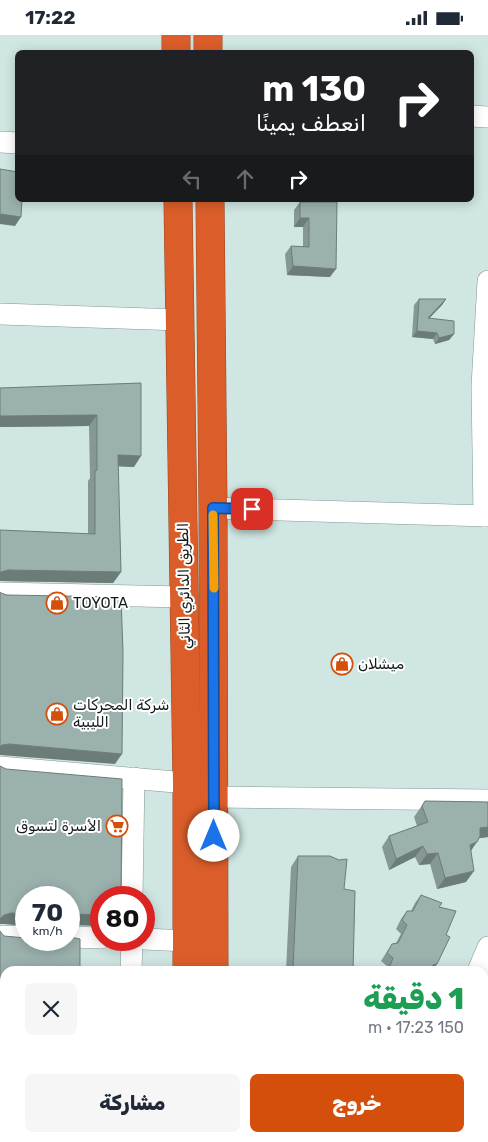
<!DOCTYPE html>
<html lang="ar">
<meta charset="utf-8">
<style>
:root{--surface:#fff;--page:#f6f6f7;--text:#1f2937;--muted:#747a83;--accent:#d34f0b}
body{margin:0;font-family:Rubik,Vazirmatn,sans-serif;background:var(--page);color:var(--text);direction:rtl;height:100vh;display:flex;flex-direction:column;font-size:19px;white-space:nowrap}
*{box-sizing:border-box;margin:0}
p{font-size:16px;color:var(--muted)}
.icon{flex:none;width:28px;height:28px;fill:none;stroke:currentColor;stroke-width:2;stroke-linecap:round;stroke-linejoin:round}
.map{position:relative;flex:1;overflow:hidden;direction:ltr}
.details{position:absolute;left:0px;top:931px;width:489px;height:176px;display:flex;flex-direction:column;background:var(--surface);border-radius:15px 15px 0 0;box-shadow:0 2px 12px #0003;direction:rtl}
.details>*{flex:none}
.top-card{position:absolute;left:15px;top:15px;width:459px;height:152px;border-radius:8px;box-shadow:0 2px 12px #0003;direction:rtl;background:#202124;color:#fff;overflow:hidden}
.speed{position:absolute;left:15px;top:851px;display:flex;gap:10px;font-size:25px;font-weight:700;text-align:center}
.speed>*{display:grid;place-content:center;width:65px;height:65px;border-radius:50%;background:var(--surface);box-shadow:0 2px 12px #0003;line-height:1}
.speed small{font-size:12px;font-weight:400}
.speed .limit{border:8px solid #d22;background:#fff;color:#111}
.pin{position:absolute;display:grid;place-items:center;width:42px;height:42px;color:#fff;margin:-21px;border-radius:10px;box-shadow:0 2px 8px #0006}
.me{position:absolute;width:55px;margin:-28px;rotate:0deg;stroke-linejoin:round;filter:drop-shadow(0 0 4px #0008)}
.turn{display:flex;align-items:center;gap:18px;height:105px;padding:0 25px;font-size:22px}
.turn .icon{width:65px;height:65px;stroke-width:2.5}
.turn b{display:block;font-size:35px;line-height:42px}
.lanes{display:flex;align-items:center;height:48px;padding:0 25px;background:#0003;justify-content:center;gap:25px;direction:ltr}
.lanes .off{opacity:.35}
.round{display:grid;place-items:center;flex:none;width:52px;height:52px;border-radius:8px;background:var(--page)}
.summary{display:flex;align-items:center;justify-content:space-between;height:85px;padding:0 25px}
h1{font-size:30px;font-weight:800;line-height:38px;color:#1e9e55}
.button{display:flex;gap:10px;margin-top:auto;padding:10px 25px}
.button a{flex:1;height:58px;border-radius:8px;background:var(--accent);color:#fff;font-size:20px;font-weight:800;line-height:58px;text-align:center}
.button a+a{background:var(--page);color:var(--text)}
.status{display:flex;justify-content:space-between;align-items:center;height:35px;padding:0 25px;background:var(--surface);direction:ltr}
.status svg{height:14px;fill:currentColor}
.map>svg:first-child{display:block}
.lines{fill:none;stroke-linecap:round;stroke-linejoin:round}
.minor-casing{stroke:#839894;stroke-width:22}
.highway-casing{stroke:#954724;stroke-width:29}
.minor{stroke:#fff;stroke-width:21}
.highway{stroke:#db5e2a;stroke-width:28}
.wall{fill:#859895}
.shaded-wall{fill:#6c7c79}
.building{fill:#9bb1ad;stroke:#6c7c79}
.route-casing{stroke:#114b97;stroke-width:12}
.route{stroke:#1a73e8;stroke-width:9}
.slow{stroke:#f59e0b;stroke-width:9}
.labels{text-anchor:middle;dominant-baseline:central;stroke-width:4;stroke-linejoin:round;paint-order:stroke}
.street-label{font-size:15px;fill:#131b1a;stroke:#fff}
.poi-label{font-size:15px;fill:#131b1a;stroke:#fff;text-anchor:start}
</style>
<div class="status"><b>17:22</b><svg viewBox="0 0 49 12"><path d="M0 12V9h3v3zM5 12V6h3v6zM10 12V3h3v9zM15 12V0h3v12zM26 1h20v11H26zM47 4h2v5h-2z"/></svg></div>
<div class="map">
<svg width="488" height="1107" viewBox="0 0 488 1107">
<rect width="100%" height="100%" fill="#cfe6e2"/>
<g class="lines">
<g class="minor-casing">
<g id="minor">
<path d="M471,81l17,1"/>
<path d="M0,107l18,1"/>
<path d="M0,279l181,6"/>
<path d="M213,473l275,8"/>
<path d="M484,481l-2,-130 6,-105"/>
<path d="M0,558l184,4"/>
<path d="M0,732l187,16"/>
<path d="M214,762l274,3"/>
<path d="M132,862l2,-119"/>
<path d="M3,901l23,1"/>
<path d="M69,902l32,1"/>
<path d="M144,904l43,2"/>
<path d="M131,936l1,-31"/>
<path d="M478,936l10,-24"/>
<path d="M0,1028l5,1"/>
<path d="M484,1054l4,-9"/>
<path d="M0,1063l5,-1"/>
<path d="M460,1107l2,-5"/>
</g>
</g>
<g class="highway-casing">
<g id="highway">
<path d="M176,0v18"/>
<path d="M208,0v18"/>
<path d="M178,165l9,583v188"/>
<path d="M210,165l3,308 1,463"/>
<path d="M187,1102v5"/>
<path d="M214,1107v-5"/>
</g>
</g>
<use href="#minor" class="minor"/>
<use href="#highway" class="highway"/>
</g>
<g class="wall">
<path d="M300,167h37l-7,75 -43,-2 -2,-21 6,-8 12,1v-20h-9v-17z"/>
<path d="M419,264h27l-4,6 -13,13 25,16 -5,6 -14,4 -2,-5 -21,-2 2,-32z"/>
<path d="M141,348l-7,84 -16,-1 3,106 -8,11 -113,-2 88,-47v-53l2,-3 -1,-52 -89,1z"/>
<path d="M425,766l63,1v35l-9,1 -8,13 -5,31 -29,7 -7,-25 -11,1 -4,-8 -26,13 -7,-23 7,-11 28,-10 -3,-9z"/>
<path d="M298,821l46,33 9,82h-67l5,-104z"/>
<path d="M421,860l18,12 7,28 -13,36h-47l1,-5 -6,-5 5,-8 6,-9 4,-1 5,-9 -5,-5 5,-10 6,-8h4l4,-8z"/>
<path d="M488,974v25l-4,-2v-14z"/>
</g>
<g class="shaded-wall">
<path d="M0,179l21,3 -6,9 -15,-2z"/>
<path d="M300,183h9l-6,9h-9z"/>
<path d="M293,231l43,3 -6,8 -43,-2z"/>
<path d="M446,264l-4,6 -18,19 4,-6z"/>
<path d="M417,296l20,2 -4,6 -21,-2z"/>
<path d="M454,299l-5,6 -14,4 4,-6z"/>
<path d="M97,380l-8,11 -89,1v-11z"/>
<path d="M118,420l23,1 -7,11 -24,-1z"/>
<path d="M8,535l113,2 -8,11 -113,-2v-8l1,-1z"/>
<path d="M9,709l113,10 -7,10 -115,-9v-8l2,-2z"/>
<path d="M488,792v10l-15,2 7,-11z"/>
<path d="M477,807l-8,11 1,-8z"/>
<path d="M423,811l-8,11 -26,13 7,-11z"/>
<path d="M438,818l-8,11 -11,1 8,-11z"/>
<path d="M474,836l-8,11 -29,7 8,-11z"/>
<path d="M11,878l15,1v12l-22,-2h-4v-5l4,-4z"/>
<path d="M77,879l24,1v11l-32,-1v-8l1,-1z"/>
<path d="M437,929l-4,7h-5l5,-6z"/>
<path d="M293,933l10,3h-13z"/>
<path d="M5,1006v11l-3,-1h-2v-9z"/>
</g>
<g class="building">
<path d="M0,134l18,3v28h4l-1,17 -21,-3z"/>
<path d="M300,167h37l-1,67 -43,-3 -2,-20 18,1v-29h-9z"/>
<path d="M419,264h27l-18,19 26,3v13l-15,4 -2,-5 -20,-2z"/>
<path d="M141,348v73l-23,-1 3,117 -113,-2 -7,2 -1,1v-43l95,4v-63l2,-1v-55l-97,1v-28z"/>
<path d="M0,557l1,1 6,2 114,2 2,55 -1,102 -113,-10 -7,1 -2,2z"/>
<path d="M0,731l6,3 116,10 -1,118h-20v18l-24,-1 -7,2 -1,1v-20h-43v17l-15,-1 -7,2 -4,4z"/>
<path d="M425,766l63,1v25l-8,1v8l-3,6 -7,3 4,26 -29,7 -7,-25 -11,1 -4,-8 -27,13 -7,-23 39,-14 -6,-16z"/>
<path d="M298,821h32l9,4 8,-1 -3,30 11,2 -2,80h-50l-10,-3z"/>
<path d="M421,860l21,8 -3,4 17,4 -10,24 4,2 -13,27 -4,1 -3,6h-42l5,-13 -6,-5 5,-9 6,-1 9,-18 -5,-5 5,-9h6z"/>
<path d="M0,896l4,5 22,2v2h43v-4l1,1 10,2v32h-75v70l-5,1z"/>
<path d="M488,978v9l-4,-1z"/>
</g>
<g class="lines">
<g class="route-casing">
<path id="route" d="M214,801l-1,-328 39,1"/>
</g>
<use href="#route" class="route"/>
<path class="slow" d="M213,480l1,73"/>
</g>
<defs>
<g id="shop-ring" transform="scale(1.125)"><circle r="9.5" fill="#fff" stroke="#d34f0b" stroke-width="1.5"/><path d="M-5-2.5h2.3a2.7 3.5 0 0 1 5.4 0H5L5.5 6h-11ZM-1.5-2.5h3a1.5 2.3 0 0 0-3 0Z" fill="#d34f0b"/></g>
<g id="supermarket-ring" transform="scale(1.125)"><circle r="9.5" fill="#fff" stroke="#d34f0b" stroke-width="1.5"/><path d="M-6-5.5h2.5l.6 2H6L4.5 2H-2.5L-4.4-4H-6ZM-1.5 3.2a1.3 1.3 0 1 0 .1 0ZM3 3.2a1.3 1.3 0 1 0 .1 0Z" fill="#d34f0b"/></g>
</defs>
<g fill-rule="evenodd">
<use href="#shop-ring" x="57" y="568"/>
<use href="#shop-ring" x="342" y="629"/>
<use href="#shop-ring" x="57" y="679"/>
<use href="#supermarket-ring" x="117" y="791"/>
</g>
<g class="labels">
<g class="street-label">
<text transform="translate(184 551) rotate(-91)">الطريق الدائري الثاني</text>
</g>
<g class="poi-label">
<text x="73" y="568">TOYOTA</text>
<text x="358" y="629">ميشلان</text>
<text x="73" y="670">شركة المحركات<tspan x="73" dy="17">الليبية</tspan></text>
<text x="101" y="791" text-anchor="end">الأسرة لتسوق</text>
</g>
</g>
</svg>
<div class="speed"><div>70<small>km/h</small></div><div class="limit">80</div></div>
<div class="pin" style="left:252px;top:474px;background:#d93025"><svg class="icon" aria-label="arrive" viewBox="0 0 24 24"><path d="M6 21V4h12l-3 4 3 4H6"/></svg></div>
<svg class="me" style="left:214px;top:801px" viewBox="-20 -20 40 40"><circle r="19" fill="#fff"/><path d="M0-13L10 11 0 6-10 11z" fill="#1a73e8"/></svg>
<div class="top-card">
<div class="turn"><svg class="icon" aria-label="right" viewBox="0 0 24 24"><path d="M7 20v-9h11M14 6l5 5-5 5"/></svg><div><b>130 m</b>انعطف يمينًا</div></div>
<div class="lanes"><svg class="icon off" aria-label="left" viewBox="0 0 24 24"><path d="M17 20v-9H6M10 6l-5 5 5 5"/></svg><svg class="icon off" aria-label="ahead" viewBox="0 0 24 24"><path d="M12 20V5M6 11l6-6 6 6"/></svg><svg class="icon" aria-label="right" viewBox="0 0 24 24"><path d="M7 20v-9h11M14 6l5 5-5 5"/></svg></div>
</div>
<section class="details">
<div class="summary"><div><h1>1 دقيقة</h1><p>150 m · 17:23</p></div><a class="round"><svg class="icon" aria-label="close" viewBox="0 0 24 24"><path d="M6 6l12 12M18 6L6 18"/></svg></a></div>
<div class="button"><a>خروج</a><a>مشاركة</a></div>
</section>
</div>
